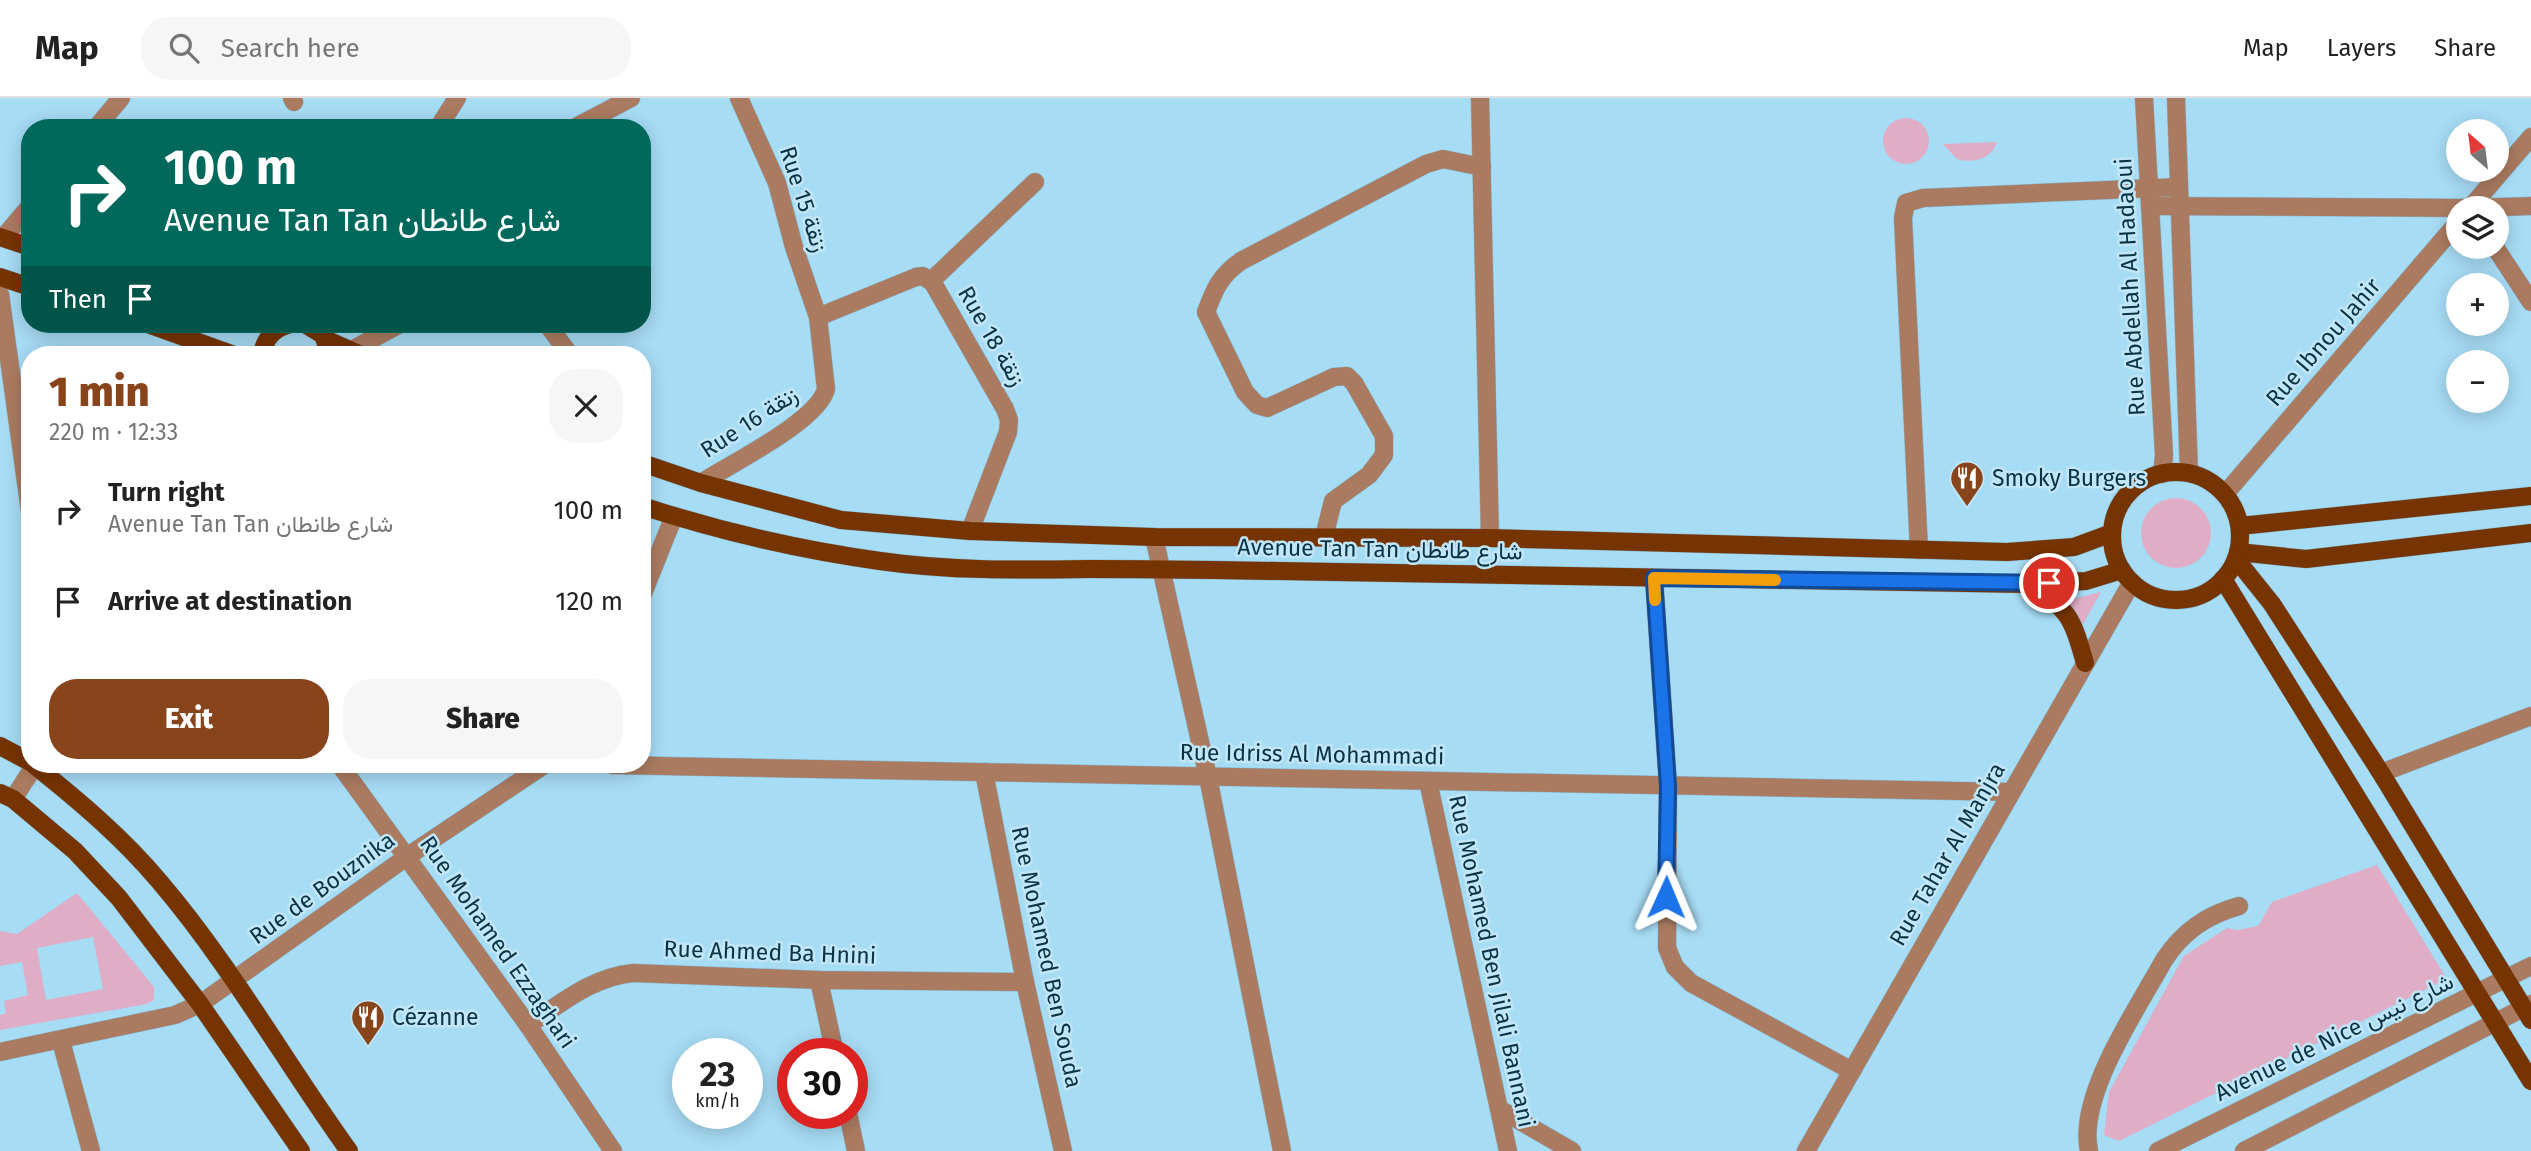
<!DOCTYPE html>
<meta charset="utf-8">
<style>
:root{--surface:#fff;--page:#f6f6f6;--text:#222;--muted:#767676;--line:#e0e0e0;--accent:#88441a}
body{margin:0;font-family:"Fira Sans",Vazirmatn,sans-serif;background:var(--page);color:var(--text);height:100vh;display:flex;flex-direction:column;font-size:26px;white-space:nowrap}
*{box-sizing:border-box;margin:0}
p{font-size:23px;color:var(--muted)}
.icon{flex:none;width:38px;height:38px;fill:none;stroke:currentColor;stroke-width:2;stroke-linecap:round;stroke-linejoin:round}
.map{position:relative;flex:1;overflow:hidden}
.panel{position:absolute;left:21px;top:248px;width:630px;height:427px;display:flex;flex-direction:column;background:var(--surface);border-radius:28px;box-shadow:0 4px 18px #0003}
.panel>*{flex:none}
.hud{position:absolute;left:21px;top:21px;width:630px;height:214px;border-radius:28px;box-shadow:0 4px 18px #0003;background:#00695c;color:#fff;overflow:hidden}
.needle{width:46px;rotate:332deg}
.buttons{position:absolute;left:2446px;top:21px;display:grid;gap:14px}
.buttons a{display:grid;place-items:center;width:63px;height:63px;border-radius:50%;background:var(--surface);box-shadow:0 4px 18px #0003;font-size:35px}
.speed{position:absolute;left:672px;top:940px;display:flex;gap:14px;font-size:35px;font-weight:700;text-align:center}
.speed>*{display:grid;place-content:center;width:91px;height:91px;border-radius:50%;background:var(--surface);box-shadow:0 4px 18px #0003;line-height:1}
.speed small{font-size:18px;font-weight:400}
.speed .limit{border:10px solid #d22;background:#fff;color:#111}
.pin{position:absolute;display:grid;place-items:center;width:60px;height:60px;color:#fff;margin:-30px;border:4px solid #fff;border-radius:50%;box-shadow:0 2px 7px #0007}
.me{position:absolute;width:77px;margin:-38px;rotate:1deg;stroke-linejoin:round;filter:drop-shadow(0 0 5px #0008)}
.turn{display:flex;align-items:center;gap:24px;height:147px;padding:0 28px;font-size:32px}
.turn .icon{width:91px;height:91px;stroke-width:2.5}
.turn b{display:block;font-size:49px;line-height:60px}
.then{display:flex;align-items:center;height:66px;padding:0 28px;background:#0003;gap:14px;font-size:26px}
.round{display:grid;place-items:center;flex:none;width:74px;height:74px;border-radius:28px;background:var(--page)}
.head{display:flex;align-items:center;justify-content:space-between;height:119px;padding:0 28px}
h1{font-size:42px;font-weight:800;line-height:52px;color:var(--accent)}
.cta{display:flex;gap:14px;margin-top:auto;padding:14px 28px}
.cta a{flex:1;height:80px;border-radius:28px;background:var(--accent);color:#fff;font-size:28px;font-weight:800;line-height:80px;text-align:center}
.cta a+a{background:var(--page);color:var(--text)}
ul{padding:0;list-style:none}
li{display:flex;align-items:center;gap:21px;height:91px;padding:0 28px}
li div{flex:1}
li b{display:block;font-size:26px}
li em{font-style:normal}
header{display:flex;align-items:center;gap:42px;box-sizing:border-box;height:98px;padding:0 35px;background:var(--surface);border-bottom:2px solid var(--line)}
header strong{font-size:33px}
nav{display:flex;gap:38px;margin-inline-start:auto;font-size:24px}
.search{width:490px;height:63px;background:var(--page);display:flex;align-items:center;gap:18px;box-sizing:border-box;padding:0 24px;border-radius:28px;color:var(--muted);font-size:26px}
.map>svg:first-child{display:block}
.green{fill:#dfadc5;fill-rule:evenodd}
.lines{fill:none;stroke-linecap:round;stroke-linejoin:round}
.minor-casing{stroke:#87bad2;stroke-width:19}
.major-casing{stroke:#87bad2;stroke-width:19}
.minor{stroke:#ab7b61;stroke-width:18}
.major{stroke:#773403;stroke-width:18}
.route-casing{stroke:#114b97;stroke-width:18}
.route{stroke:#1a73e8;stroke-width:12}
.slow{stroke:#f59e0b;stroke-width:12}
.labels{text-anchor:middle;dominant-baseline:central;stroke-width:5;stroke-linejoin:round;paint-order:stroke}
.street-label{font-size:23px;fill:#083445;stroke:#c3e6f7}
.poi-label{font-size:23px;fill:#083445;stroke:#c3e6f7;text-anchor:start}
</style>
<header>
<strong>Map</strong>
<div class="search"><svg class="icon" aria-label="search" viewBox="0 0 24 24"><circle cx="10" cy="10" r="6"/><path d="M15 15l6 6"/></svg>Search here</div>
<nav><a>Map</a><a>Layers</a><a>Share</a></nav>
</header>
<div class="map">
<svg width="2531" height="1053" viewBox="0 0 2531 1053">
<rect width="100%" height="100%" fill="#a7dcf5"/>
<g class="green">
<circle cx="1906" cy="43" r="23"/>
<path d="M1997,44c-5,17 -25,22 -40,17l-14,-15z"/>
<circle cx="2176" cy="435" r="35"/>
<path d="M2101,494l-18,32 -18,-23z"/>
<path d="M2377,767l70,114 -328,162 -15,-6 5,-43 75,-136 43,-28 11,2 20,-4 14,-24z"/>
<path d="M77,795l77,94v13l-7,4 -147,26v-15l6,-2 -2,-12 24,-6 -6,-33 -22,4v-35l17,3zM93,839l10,52 -57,11 -9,-52z"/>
</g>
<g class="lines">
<g class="minor-casing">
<g id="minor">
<path d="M292,0l2,4"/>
<path d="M1480,0l10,440"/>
<path d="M2144,0l20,357 -2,19"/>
<path d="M2176,0l13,375"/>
<path d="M96,30l25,-30"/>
<path d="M438,30l19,-30"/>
<path d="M574,30l57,-30"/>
<path d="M2150,108l320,2 61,-2"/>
<path d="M2470,110l61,-71"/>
<path d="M3,140l27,-32"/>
<path d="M2495,149l36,55"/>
<path d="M931,183l104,-99"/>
<path d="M0,196l30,217"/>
<path d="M818,219l98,-40 7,-1 10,7 72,126 4,11 -1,12 -38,99"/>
<path d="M547,226l23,31"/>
<path d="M350,253l50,-27"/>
<path d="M701,385c31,-20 117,-62 125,-94l-8,-72 -24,-70 -17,-64 -38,-85"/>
<path d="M2225,396l234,-273"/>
<path d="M1154,439l54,240 74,374"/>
<path d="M1324,439l9,-36 36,-26 15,-20v-19l-30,-53 -7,-7 -13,1 -67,31 -10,-3 -12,-13 -39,-80c9,-24 14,-36 35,-51l185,-97 17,-5 39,8"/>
<path d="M1919,452l-16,-332 3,-15 17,-5 256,-11"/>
<path d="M1654,480l14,208 -1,162 8,19 16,16 161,88"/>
<path d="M642,498l32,-80"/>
<path d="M340,667l188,260 85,126"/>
<path d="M612,667l1399,27"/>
<path d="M984,674l41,210 38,169"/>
<path d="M2381,675l150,-57"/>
<path d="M1428,683l80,370"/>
<path d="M13,701l22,-34"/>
<path d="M819,882l16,74"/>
<path d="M528,927c34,-22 64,-48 105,-52l186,7 206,2"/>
<path d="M61,943l30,110"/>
<path d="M0,954l175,-37 25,-11 208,-148 136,-91"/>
<path d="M1501,1012l71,41"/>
<path d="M848,1015l8,38"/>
<path d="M1806,1053l326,-569"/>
<path d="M2089,1053c-12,-56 49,-143 75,-191 19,-29 43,-45 75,-54"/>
<path d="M2158,1053l373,-185"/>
<path d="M2244,1053l287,-147"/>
</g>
</g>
<g class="major-casing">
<g id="major">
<path d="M0,139l30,10"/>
<path d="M0,179l30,10"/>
<path d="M148,226l86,31"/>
<path d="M305,226l18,11 7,20"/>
<path d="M327,242l34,15"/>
<path d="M262,257c2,-16 12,-27 28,-31"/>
<path d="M642,365l59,20 140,37 129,11 184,6 336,1 517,14 67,-5 38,-14"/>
<circle cx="2176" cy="438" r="64"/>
<path d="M642,408c77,25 158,44 238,55 69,10 140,9 209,8 63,0 126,1 189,2 249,5 498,9 747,13l61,-3 36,-11"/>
<path d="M2240,428l291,-30"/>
<path d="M2238,454l68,7 225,-26"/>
<path d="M2236,461l36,45 109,169 150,247"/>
<path d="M2223,481l308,502"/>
<path d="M2028,487c41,21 45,36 57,78"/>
<path d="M0,648l30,16"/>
<path d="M34,667c44,35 88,72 125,116 71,83 126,181 190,270"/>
<path d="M0,695l13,6 62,52 44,47 81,106 101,147"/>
</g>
</g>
<use href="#minor" class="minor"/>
<use href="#major" class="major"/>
</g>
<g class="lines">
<g class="route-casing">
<path id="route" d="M1666,799l2,-111 -14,-208 395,5"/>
</g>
<use href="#route" class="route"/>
<path class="slow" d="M1655,502l-1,-22 121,2"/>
</g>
<defs>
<g id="restaurant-pin" transform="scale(1.75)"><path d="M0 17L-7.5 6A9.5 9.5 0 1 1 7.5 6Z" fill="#88441a" stroke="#c3e6f7"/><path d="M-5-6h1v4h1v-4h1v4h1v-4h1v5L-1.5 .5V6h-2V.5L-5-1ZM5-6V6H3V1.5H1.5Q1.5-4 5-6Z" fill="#fff"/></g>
</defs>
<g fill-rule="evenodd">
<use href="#restaurant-pin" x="1967" y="380"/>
<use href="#restaurant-pin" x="368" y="919"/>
</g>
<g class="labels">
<g class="street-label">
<text transform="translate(804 101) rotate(72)">Rue 15 زنقة</text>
<text transform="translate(2130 189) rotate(-93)">Rue Abdellah Al Hadaoui</text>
<text transform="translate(992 238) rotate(60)">Rue 18 زنقة</text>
<text transform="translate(2323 244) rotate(-49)">Rue Ibnou Jahir</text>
<text transform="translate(749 324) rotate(-33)">Rue 16 زنقة</text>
<text transform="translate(1380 451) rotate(1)">Avenue Tan Tan شارع طانطان</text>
<text transform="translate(1312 656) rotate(1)">Rue Idriss Al Mohammadi</text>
<text transform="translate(1947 756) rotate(-60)">Rue Tahar Al Manjra</text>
<text transform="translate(322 790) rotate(-36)">Rue de Bouznika</text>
<text transform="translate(498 844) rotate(55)">Rue Mohamed Ezzaghari</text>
<text transform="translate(770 854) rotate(2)">Rue Ahmed Ba Hnini</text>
<text transform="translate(1047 859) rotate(78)">Rue Mohamed Ben Souda</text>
<text transform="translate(1492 863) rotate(78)">Rue Mohamed Ben Jilali Bannani</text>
<text transform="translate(2334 939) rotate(-26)">Avenue de Nice شارع نيس</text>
</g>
<g class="poi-label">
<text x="1992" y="380">Smoky Burgers</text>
<text x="392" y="919">Cézanne</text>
</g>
</g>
</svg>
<div class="buttons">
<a><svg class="needle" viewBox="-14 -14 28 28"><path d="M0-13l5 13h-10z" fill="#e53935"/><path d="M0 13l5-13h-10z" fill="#767676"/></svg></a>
<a><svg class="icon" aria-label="layers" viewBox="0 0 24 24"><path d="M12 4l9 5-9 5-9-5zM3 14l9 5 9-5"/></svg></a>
<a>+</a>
<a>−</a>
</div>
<div class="speed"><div>23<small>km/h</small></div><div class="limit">30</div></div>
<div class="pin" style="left:2049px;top:485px;background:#d93025"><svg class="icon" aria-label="arrive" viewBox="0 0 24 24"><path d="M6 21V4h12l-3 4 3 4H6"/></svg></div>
<svg class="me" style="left:1666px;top:799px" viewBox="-20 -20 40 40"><path d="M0-17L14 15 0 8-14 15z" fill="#1a73e8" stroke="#fff" stroke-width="4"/></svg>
<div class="hud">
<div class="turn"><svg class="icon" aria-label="right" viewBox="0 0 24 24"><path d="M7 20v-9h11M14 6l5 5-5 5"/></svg><div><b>100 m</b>Avenue Tan Tan شارع طانطان</div></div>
<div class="then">Then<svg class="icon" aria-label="arrive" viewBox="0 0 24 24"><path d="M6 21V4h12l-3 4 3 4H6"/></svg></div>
</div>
<section class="panel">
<div class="head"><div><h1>1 min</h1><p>220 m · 12:33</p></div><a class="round"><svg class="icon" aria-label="close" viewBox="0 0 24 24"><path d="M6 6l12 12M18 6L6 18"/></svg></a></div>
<ul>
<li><svg class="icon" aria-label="right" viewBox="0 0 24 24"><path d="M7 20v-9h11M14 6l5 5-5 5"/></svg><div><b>Turn right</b><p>Avenue Tan Tan شارع طانطان</p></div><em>100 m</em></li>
<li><svg class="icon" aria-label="arrive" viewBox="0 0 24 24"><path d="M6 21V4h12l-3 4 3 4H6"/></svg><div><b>Arrive at destination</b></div><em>120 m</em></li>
</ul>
<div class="cta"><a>Exit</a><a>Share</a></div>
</section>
</div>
